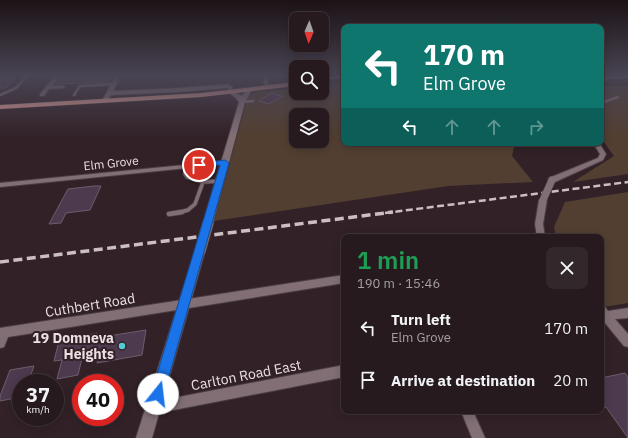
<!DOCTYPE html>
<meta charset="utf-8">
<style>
:root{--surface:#261a1e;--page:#32272b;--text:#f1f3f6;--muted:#a4a1a4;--line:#42383c}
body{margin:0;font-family:"IBM Plex Sans",sans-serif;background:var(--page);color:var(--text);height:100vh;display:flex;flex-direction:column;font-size:15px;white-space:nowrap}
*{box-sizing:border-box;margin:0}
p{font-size:13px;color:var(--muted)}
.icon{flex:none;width:22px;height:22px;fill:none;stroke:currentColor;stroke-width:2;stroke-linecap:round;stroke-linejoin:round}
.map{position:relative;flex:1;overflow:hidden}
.details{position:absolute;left:341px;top:234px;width:263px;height:180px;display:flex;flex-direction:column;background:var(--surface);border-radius:8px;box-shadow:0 2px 10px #0003,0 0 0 1px var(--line)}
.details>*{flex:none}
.banner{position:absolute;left:341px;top:24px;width:263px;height:122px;border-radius:8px;box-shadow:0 2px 10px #0003,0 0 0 1px var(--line);background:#0f766e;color:#fff;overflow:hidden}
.needle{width:26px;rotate:182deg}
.controls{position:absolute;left:289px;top:12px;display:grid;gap:8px}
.controls a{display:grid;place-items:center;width:40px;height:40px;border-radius:8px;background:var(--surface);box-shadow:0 2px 10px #0003,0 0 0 1px var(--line);font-size:20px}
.speed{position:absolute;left:12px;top:374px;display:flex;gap:8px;font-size:20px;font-weight:700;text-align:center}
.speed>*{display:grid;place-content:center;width:52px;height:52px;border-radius:50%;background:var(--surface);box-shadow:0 2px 10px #0003,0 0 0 1px var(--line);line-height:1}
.speed small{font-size:10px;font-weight:400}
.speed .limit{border:6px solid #d22;background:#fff;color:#111}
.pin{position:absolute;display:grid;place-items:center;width:34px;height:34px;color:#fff;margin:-17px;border:2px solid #fff;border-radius:50%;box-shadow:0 1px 4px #0007}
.me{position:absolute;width:44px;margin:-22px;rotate:16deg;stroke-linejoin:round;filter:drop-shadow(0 0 3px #0008)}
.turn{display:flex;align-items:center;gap:14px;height:84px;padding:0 16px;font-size:18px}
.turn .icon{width:52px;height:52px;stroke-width:2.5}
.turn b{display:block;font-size:28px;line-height:34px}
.lanes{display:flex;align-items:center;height:38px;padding:0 16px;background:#0003;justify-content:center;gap:20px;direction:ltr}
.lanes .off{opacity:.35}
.round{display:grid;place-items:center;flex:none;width:42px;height:42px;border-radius:8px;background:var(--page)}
.head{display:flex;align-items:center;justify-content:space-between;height:68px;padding:0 16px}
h1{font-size:24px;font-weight:600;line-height:30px;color:#1e9e55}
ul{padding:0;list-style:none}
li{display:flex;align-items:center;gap:12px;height:52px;padding:0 16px}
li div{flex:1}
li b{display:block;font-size:15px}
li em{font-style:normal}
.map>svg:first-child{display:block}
.green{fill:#523f31;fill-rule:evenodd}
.building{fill:#4d3a4f;stroke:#6b5e6c}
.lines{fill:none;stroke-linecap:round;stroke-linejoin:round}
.service-far2-casing{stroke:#4b3e43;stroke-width:3.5}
.service-far1-casing{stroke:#4b3e43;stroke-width:5}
.service-casing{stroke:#4b3e43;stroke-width:6}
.minor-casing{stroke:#4b3e43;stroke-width:2}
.tertiary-casing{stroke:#4b3e43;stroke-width:2}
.trunk-casing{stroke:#4b3e43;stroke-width:1}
.service-far2{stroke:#826f76;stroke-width:2.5}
.service-far1{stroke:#826f76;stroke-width:3.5}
.service{stroke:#826f76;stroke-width:4.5}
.minor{fill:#826f76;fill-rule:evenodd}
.tertiary{fill:#826f76;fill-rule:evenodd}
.trunk{fill:#d69690;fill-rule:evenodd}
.rail-far1{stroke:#cbbfc2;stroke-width:2.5;stroke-dasharray:7 3.5;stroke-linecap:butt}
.rail{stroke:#cbbfc2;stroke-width:3.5;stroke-dasharray:9 4.5;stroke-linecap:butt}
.minor-bridge-casing{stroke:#4b3e43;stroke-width:8;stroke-linecap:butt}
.tertiary-bridge-casing{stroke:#4b3e43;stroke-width:12;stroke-linecap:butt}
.minor-bridge{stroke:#826f76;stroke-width:7}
.tertiary-bridge{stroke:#826f76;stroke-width:11}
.route{fill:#1a73e8;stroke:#114b97}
.poi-dot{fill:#51ccd4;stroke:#322228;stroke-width:1.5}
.labels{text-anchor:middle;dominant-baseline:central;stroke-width:4;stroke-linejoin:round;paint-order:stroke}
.street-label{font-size:12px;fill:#ebe0e3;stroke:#322228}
.near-street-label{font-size:14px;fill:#ebe0e3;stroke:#322228}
.near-poi-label{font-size:14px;font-weight:bold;fill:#ebe0e3;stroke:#322228;text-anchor:end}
</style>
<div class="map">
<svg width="628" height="438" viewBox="0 0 628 438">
<rect width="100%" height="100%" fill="#322228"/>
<g class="green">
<path d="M344,84v59h190l-20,4 -2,9 21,26 -85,4 -234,35 34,-125 7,-4 41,-4v5h26v-8zM296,115h26v26h-26z"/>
<path d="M601,86h27v88l-55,8 41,-26 -13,-18z"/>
<path d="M628,192v111l-24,4 -3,-4v-66h-45l-2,-10 11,-25z"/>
</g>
<g class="building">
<path d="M4,75h13l-11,13h-6v-9z"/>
<path d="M62,75h48v7l-55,2z"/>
<path d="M271,93l11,3 -13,8 -10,-3z"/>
<path d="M94,186h7l-11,24 -24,3 -5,10 -12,1 19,-35z"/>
<path d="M146,330l-4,25 -45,8 3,-13 -17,4 -5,21 -21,4 5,-19 -8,1 5,-20 38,-8 -1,5z"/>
<path d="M34,366l-6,17h-7v14l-21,4v-5l10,-26z"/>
<path d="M625,373l3,4v61l-22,-31 -5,1v-30z"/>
</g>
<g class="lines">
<g class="service-far2-casing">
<g id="service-far2">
<path d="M0,95l16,-7 12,-13"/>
<path d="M74,95l6,-9 35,-2"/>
<path d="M242,102l11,-1"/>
<path d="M601,103l17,-6"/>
</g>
</g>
<g class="service-far1-casing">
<g id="service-far1">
<path d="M186,166l-1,8 2,3 16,5"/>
<path d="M177,213l11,-3 7,-6 8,-22 16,-1"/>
</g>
</g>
<g class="service-casing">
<path id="service" d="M169,214l13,-2"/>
</g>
<g class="minor-casing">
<g id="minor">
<path d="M56,75h5l-9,11 10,-1 3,2 -1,1 -15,1 -5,7h-4v-2z"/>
<path d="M116,75h5l-8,16 66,-3 49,-4 5,4 -3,2 -3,-2 -48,4 -68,3 -4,7h-4l-1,-1z"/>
<path d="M263,75h4l1,10 -4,-1z"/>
<path d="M593,143h6l7,11 -3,6 -48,22h-6l-1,-2 1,-2 49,-20 2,-4z"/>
<path d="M225,161l2,1v2l-227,23v-4z"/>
<path d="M543,197l4,3 -4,24 2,13h-8l-2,-13 4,-24z"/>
<path d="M344,275v8l-336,54 -4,10 -4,1v-20z"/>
<path d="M601,305l4,2 3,4 20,-3v10l-13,1 13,15v13l-4,-1 -23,-28z"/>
<path d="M344,365v12l-191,37 -4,-2 -2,-4 2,-4 4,-2z"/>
<path d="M461,411h12l12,27h-13z"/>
</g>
</g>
<g class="tertiary-casing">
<g id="tertiary">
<path d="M247,89l5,1 -7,12 -32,121 -1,3h-8l-1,-3 36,-121 -3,-4 -8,-6 5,-1 9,5z"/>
<path d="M200,247l4,1 1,3 -53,187h-16l59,-187 1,-3z"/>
</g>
</g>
<g class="trunk-casing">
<g id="trunk">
<path d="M344,75v3l-22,2v-4z"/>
<path d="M601,75h27v3l-27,1z"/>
<path d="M296,82v4l-95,11 -201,12v-4l201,-12z"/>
</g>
</g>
<use href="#service-far2" class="service-far2"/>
<use href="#service-far1" class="service-far1"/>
<use href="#service" class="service"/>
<use href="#minor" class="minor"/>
<use href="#tertiary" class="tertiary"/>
<use href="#trunk" class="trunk"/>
<path class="rail-far1" d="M385,213l243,-31"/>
<path class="rail" d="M0,262l393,-50"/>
<g class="minor-bridge-casing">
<path id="minor-bridge" d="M543,200l9,-20"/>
</g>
<g class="tertiary-bridge-casing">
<path id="tertiary-bridge" d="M200,251l8,-28"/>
</g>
<use href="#minor-bridge" class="minor-bridge"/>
<use href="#tertiary-bridge" class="tertiary-bridge"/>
</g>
<linearGradient id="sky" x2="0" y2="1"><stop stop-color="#1c1316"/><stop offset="0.55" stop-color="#494453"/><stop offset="1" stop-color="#494453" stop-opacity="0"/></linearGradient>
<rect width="628" height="137" fill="url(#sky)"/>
<path class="route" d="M225,160l4,3 -65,231 -2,4 -4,2 -5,-2 -2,-4 69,-229 -21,2 -4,-2 4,-2z"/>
<circle class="poi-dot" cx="122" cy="346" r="4"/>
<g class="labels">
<g class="street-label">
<text transform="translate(111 163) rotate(-6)">Elm Grove</text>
</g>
<g class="near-street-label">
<text transform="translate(90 305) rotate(-9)">Cuthbert Road</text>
<text transform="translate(246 375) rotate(-11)">Carlton Road East</text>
</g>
<g class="near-poi-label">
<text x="114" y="338">19 Domneva<tspan x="114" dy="16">Heights</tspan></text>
</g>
</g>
</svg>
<div class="controls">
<a><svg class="needle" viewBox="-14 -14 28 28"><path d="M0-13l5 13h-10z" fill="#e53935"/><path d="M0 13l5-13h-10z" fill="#a4a1a4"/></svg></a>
<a><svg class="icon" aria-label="search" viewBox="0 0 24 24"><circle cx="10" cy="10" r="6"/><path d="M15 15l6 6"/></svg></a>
<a><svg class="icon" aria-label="layers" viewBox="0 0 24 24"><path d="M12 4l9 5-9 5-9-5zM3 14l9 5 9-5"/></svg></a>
</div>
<div class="speed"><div>37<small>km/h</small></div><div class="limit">40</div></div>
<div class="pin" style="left:199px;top:165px;background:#d93025"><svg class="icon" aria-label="arrive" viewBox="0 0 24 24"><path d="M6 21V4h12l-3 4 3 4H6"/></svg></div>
<svg class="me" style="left:158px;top:394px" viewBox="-20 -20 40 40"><circle r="19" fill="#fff"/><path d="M0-13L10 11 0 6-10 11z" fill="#1a73e8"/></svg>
<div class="banner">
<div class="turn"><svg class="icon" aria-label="left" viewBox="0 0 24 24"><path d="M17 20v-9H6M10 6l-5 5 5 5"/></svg><div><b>170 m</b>Elm Grove</div></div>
<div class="lanes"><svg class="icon" aria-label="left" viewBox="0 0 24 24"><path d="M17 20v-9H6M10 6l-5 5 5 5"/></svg><svg class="icon off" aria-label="ahead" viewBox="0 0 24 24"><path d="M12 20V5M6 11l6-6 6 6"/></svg><svg class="icon off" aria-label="ahead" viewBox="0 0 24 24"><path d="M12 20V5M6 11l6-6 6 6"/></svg><svg class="icon off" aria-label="right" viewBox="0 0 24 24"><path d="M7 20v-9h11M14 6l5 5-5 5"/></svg></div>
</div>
<section class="details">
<div class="head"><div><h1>1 min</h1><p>190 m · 15:46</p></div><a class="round"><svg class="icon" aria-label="close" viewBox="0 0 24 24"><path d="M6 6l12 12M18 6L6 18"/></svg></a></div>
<ul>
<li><svg class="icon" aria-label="left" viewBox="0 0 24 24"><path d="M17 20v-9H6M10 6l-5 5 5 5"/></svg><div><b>Turn left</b><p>Elm Grove</p></div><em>170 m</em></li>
<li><svg class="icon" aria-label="arrive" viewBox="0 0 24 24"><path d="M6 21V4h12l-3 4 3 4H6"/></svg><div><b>Arrive at destination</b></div><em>20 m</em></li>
</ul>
</section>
</div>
